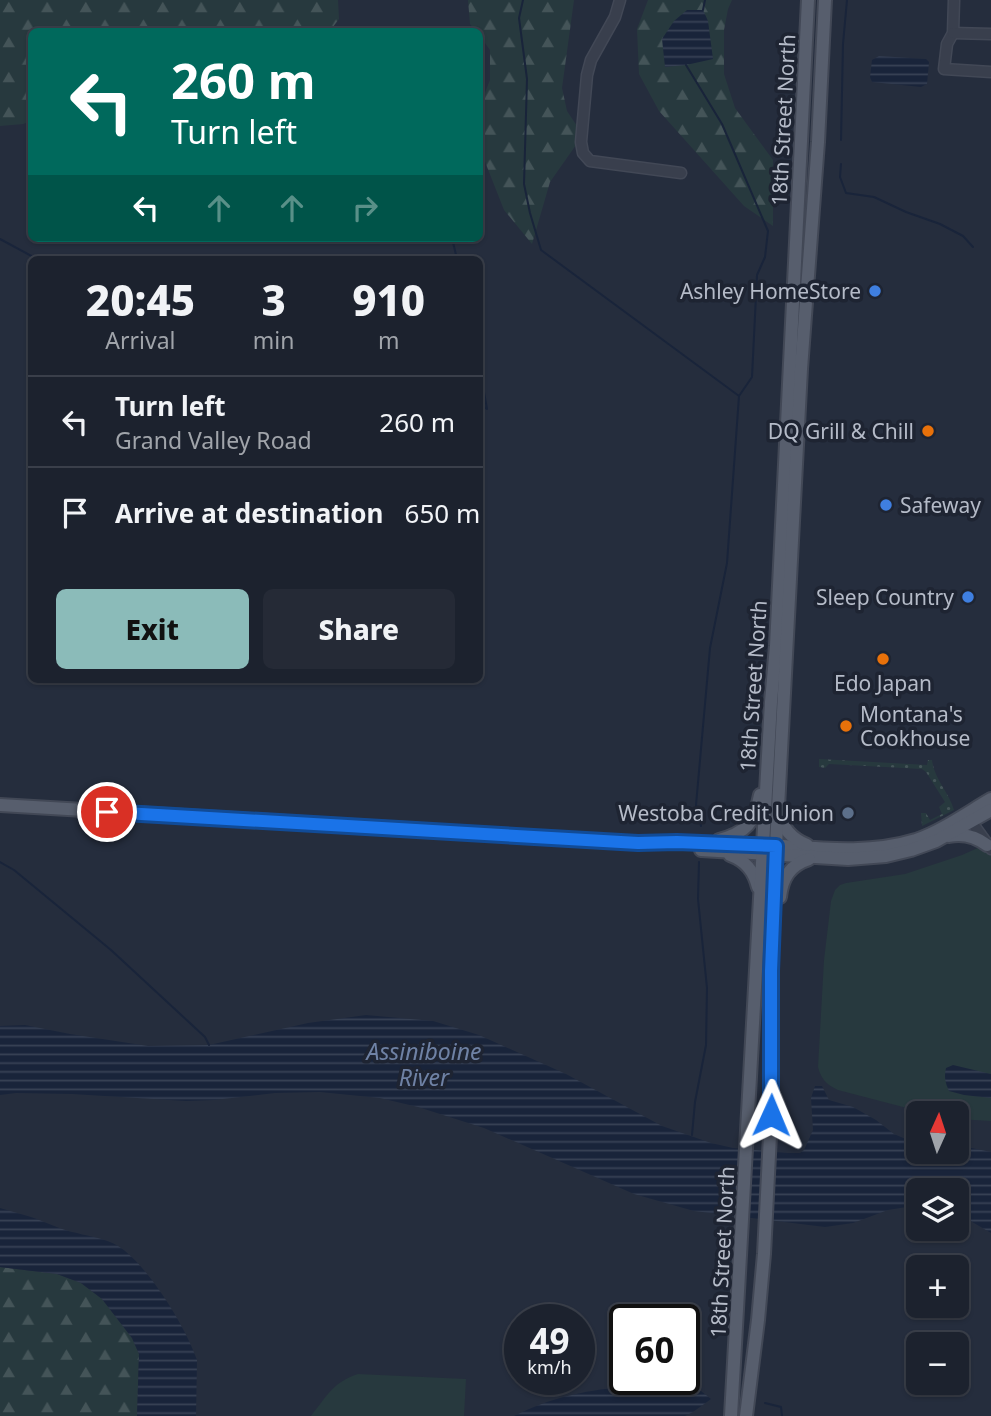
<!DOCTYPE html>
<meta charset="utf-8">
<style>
:root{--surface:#1c222e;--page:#252a36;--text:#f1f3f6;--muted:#a0a4aa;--line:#3a3f4a;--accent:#8bbbb9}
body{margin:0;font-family:"Noto Sans",sans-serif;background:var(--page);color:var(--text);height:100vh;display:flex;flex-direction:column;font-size:26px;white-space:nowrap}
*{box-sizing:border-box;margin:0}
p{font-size:23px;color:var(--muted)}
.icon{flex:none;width:38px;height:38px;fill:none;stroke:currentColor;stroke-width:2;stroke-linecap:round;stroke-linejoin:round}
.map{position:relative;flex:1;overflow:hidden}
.details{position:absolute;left:28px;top:256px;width:455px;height:427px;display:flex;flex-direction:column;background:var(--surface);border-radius:10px;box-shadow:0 2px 5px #0004,0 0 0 2px var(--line)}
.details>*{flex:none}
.hud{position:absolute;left:28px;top:28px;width:455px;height:214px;border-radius:10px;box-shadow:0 2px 5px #0004,0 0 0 2px var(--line);background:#00695c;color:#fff;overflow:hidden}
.needle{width:46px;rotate:3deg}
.controls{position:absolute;left:906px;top:1101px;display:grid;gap:14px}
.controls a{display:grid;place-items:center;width:63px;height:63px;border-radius:10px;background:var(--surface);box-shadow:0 2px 5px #0004,0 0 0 2px var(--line);font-size:35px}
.speed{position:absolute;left:504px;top:1304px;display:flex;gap:14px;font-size:35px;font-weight:700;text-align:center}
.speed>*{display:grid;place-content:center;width:91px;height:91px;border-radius:50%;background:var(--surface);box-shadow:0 2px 5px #0004,0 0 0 2px var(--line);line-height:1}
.speed small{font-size:18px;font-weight:400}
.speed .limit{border:4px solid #111;border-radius:10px;background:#fff;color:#111}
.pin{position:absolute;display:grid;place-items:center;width:60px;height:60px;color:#fff;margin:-30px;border:4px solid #fff;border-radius:50%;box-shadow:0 2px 7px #0007}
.me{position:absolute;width:77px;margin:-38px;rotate:1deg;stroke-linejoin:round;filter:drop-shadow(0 0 5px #0008)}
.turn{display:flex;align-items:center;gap:24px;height:147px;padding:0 28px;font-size:32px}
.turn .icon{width:91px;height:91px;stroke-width:2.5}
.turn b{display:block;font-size:49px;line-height:60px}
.lanes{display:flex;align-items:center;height:66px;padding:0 28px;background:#0003;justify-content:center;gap:35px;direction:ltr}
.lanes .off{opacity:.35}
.eta{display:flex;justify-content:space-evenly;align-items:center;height:119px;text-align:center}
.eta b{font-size:42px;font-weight:800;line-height:49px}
.action{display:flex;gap:14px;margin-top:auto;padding:14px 28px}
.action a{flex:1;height:80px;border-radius:10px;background:var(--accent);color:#111;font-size:28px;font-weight:800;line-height:80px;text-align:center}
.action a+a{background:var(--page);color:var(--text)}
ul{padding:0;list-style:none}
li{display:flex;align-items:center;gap:21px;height:91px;padding:0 28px;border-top:2px solid var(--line)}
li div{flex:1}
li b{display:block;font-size:26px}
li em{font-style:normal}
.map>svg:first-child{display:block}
.grass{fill:url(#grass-dots)}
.forest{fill:url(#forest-firs)}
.park{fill:#27393e}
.water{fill:url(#water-rules)}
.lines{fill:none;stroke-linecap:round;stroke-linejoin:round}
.stream{stroke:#19243a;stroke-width:2}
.minor-casing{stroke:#424856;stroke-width:13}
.major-casing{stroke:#424856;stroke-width:16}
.minor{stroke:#393f4d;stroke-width:10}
.major{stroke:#575e6d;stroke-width:12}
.route-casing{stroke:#114b97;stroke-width:18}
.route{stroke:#1a73e8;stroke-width:12}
.shop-dot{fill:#3f7fe0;stroke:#1e2432;stroke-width:2.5}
.food-dot{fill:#e8710a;stroke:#1e2432;stroke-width:2.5}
.service-dot{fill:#5c6f8a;stroke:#1e2432;stroke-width:2.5}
.labels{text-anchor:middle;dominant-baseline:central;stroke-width:7;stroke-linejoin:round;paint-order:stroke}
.street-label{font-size:21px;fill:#b5bbc8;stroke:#1e2432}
.poi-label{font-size:21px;fill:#b5bbc8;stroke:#1e2432;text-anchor:end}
.water-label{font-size:23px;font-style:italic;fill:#6f82a5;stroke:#1e2432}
</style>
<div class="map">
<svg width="991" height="1416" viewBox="0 0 991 1416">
<defs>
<pattern id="grass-dots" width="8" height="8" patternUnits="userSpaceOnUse" patternTransform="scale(1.75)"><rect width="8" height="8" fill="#27393e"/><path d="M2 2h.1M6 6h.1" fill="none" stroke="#445458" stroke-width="1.8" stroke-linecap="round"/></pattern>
<pattern id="forest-firs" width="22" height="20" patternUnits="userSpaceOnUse" patternTransform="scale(1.75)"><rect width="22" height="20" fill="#27393e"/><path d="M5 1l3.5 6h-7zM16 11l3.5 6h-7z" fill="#445458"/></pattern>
<pattern id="water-rules" width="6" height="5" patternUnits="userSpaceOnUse" patternTransform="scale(1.75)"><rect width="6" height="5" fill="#19243a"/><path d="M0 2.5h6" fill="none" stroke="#384255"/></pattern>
</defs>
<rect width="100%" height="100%" fill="#252d3d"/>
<path class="grass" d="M819,759l108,6 1,-5h4c2,19 17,32 22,50l-32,16 -1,-13h5l4,7 12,-6 -3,-7 6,-5 -19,-30 -4,-3 -93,-5 -4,4 -6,-1z"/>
<g class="forest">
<path d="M0,0h338l1,19 -10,13h-297l-1,89 -8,3 -23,2z"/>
<path d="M468,0h106l-12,88 5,23 16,24 -33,47 -18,62 -28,-34 -24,-61v-44l10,-25v-30l-10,-14v-4l-4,-1 -6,-7z"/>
<path d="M648,0h84l-4,9 -4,21v44l11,34 38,52v66l-29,-20 -85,-95 -20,-37 -2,-45z"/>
<path d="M0,1267l57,7 24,9 21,16 30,39 7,16 -2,62h-137z"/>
</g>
<g class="park">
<path d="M991,842v279l-34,-2v-6h-31l-88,-23c-11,-5 -17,-11 -20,-23l6,-107 7,-59 4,-11 5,-5 6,-2 59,-9 57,-19z"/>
<path d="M358,1374l108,5 -2,37h-153c16,-20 22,-34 47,-42z"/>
</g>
<g class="water">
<path d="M687,10h16l5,11 5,38 -27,6 -21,2 -3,-28 12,-18z"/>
<path d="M879,56l47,3 3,3 -2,22 -6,3 -49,-5 -2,-5 2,-17z"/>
<path d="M366,1015l67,6 46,14 87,39 96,52 49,17 22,5 55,5h12l4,-3 9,-20 -2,-32 4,-12h7l7,14 24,7 23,13 18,14 21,9h4v9h38v-7l34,7v81l-34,-20v-23h-38v15l-31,5 -35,13 -28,4 -131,-16 -60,-17 -150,-66 -66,-21 -38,-9 -60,-6 -45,1 -61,7 -28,1 -114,-7 -56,-1 -16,2v-69l25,-1 45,9 78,12 61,-1 99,-22z"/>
<path d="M953,1065l38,9v24l-27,-3 -15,-4c-4,-9 -5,-14 -3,-23z"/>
<path d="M0,1208c10,3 21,6 31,9 15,5 30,13 46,16 14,4 28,5 41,13 30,19 67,80 79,114l-1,56h-59l2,-62 -7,-16 -30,-39 -21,-16 -24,-9 -57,-7z"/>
<path d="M622,1387l73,3 6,1 10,8 -18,13 -8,4h-171c36,-18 68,-25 108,-29z"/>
</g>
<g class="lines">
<g class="stream">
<path d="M523,0l-4,18 8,61 -3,105 6,29 11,37 198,146"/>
<path d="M703,10l2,-10"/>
<path d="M686,65l36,59 46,107 -3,26 -8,18 -5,102 -13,19 -12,167 -17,85 -14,157 5,21"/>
<path d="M841,140l2,-96 4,-44"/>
<path d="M841,164l-1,13 6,16 28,4 32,15 34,12 23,12 10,11"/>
<path d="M452,238l5,21"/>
<path d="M0,239l37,20"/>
<path d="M480,370l7,39 -7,-5"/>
<path d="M0,862l14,8 97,80 94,87 4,8"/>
<path d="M692,1135l3,-33 11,-57 1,-57 -9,-89 1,-37"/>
<path d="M765,1403l16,4 1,9"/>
</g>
<g class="minor-casing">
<g id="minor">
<path d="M620,0l-5,17 -24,43 -4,15 -6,67 2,11 7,8 91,12"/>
<path d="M954,0l-1,33 -6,11 -3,25 47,3"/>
<path d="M953,33l38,1"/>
<path d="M968,817l23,32"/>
</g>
</g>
<g class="major-casing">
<g id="major">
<path d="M0,805l638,38c43,-2 86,0 129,2 50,3 100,10 149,-5 26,-9 51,-27 75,-41"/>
<path d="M779,812c3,16 13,27 28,33"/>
<path d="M949,836c14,-3 26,0 38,9"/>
<path d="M719,840c27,-7 36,-18 41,-45"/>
<path d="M701,850l147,9 38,-3 25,-6 25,-9 55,-31"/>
<path d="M730,855c16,6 24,16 28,32"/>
<path d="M780,897c2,-19 10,-32 29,-38"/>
<path d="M731,1416l40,-714 5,-56 32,-646"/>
<path d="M746,1416l12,-96 6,-66 7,-139v-152l5,-117 25,-477 17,-227 7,-142"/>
</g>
</g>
<use href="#minor" class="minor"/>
<use href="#major" class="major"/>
</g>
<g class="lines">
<g class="route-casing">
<path id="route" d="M107,812l531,31 39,-1 99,4 -5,125v144"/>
</g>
<use href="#route" class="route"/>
</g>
<g class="shop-dot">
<circle cx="875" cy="291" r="7"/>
<circle cx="886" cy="505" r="7"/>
<circle cx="968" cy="597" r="7"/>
</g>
<g class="food-dot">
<circle cx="928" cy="431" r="7"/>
<circle cx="883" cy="659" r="7"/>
<circle cx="846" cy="726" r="7"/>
</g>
<circle class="service-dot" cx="848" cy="813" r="7"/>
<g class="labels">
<g class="street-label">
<text transform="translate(783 120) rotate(-87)">18th Street North</text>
<text transform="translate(753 686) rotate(-86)">18th Street North</text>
<text transform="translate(722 1252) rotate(-87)">18th Street North</text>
</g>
<g class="poi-label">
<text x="861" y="291">Ashley HomeStore</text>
<text x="914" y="431">DQ Grill &amp; Chill</text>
<text x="900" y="505" text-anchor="start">Safeway</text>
<text x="954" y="597">Sleep Country</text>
<text x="883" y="683" text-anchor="middle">Edo Japan</text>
<text x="860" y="714" text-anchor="start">Montana's<tspan x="860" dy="24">Cookhouse</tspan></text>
<text x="834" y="813">Westoba Credit Union</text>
</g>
<g class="water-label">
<text x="424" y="1051">Assiniboine<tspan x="424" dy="26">River</tspan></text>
</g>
</g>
</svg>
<div class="controls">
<a><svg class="needle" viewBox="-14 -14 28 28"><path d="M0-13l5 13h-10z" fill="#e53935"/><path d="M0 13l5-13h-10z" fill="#a0a4aa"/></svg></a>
<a><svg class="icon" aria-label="layers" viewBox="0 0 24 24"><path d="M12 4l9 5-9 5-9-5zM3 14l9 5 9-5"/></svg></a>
<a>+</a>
<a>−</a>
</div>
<div class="speed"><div>49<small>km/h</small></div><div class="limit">60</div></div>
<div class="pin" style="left:107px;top:812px;background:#d93025"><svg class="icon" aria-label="arrive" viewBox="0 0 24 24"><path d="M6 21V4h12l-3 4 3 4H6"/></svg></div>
<svg class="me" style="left:771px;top:1115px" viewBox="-20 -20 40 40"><path d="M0-17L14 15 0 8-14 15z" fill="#1a73e8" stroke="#fff" stroke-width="4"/></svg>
<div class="hud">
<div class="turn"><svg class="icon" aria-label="left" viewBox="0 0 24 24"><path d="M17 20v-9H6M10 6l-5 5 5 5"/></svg><div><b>260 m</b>Turn left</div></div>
<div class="lanes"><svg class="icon" aria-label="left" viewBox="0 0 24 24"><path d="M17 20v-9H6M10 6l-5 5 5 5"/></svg><svg class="icon off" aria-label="ahead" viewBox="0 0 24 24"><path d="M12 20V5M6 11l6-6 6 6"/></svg><svg class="icon off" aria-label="ahead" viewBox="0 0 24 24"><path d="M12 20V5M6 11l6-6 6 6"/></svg><svg class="icon off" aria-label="right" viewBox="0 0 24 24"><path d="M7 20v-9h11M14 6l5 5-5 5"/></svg></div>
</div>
<section class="details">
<div class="eta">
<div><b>20:45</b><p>Arrival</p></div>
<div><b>3</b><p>min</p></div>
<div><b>910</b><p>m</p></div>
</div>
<ul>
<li><svg class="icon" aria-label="left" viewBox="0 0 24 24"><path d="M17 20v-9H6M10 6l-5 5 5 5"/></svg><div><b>Turn left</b><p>Grand Valley Road</p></div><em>260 m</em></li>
<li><svg class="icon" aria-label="arrive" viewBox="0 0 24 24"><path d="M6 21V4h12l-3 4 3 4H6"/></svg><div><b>Arrive at destination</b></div><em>650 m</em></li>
</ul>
<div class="action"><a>Exit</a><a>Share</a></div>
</section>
</div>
